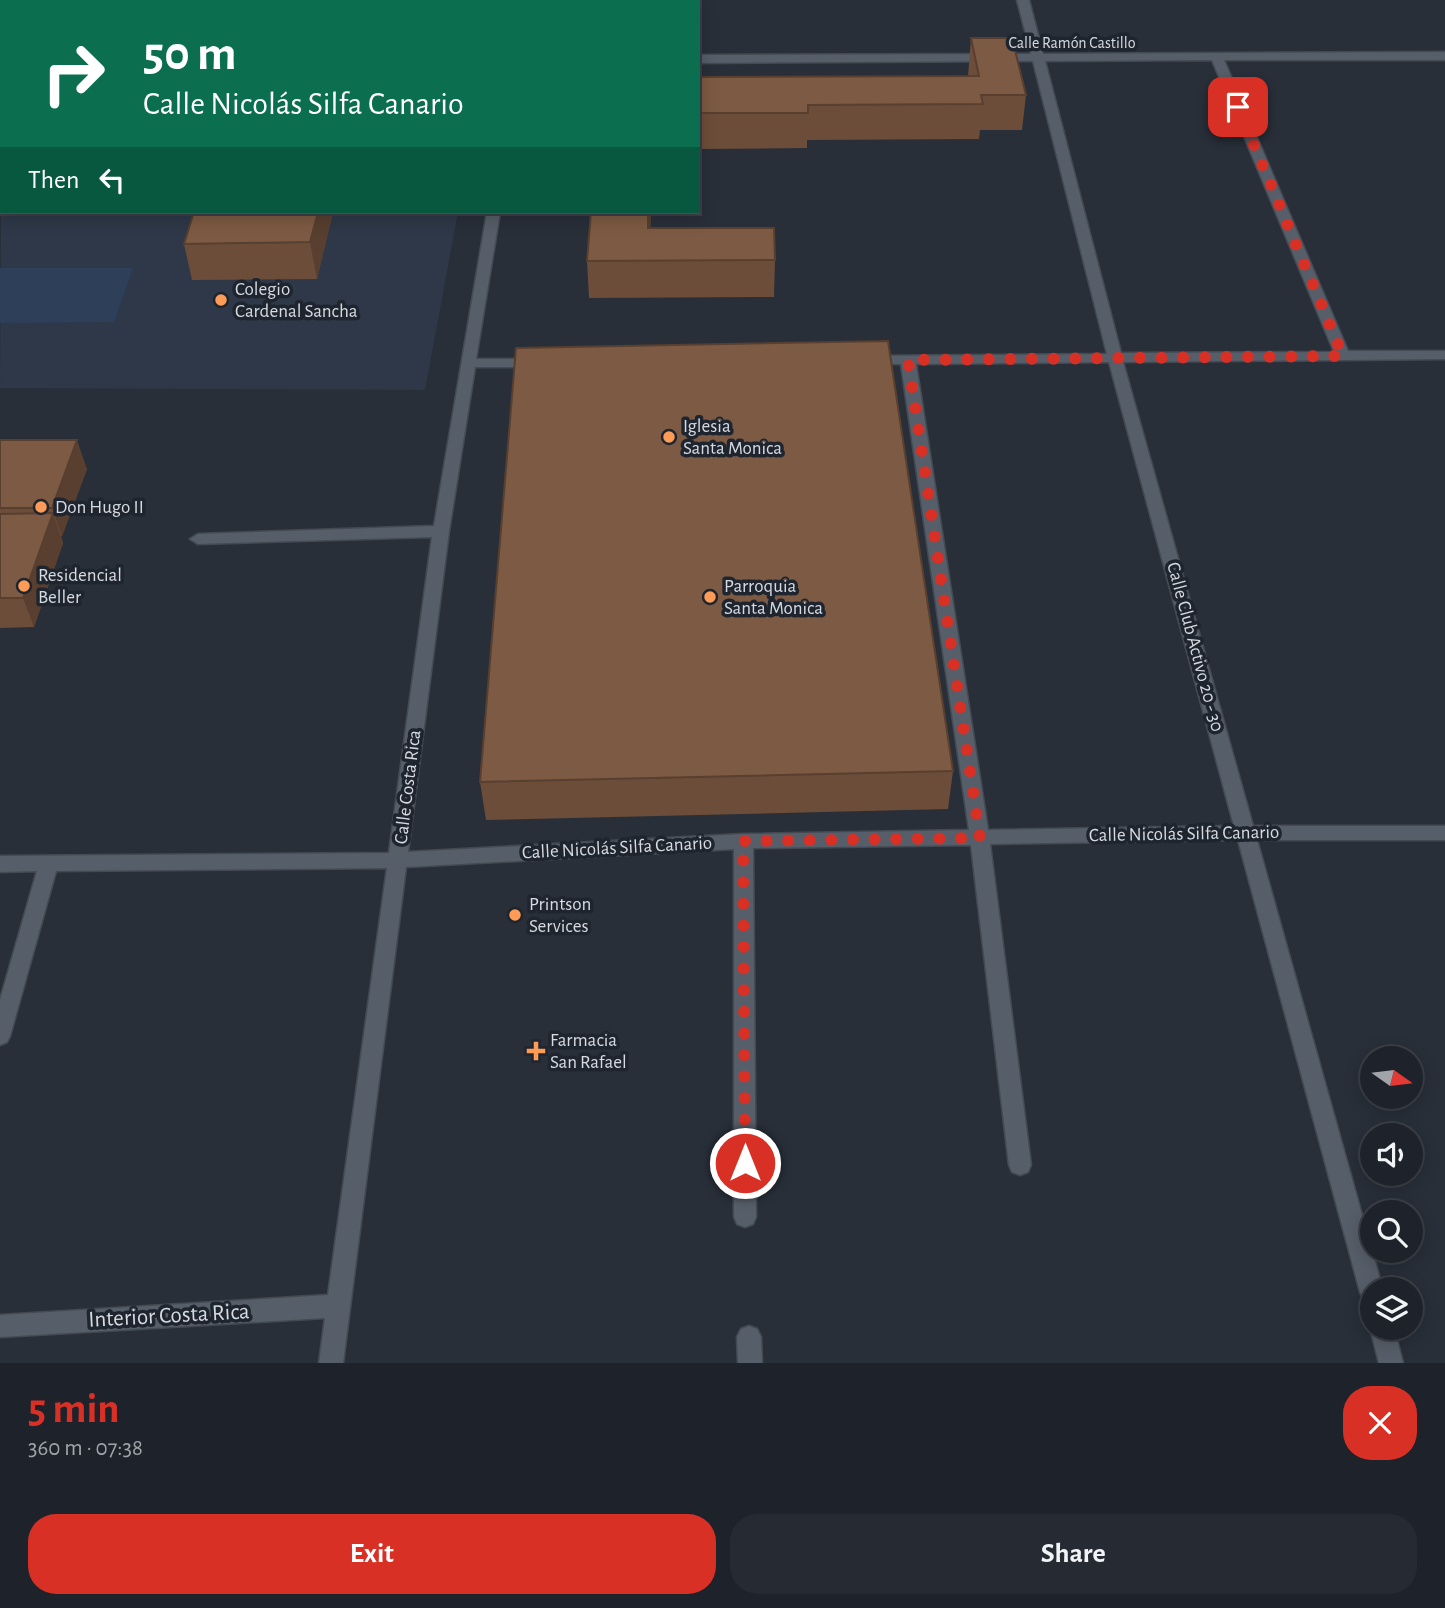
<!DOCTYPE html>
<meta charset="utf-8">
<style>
:root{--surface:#1e232b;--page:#262b33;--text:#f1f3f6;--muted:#a1a4a9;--line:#3c4047;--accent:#d93025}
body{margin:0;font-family:"Alegreya Sans",sans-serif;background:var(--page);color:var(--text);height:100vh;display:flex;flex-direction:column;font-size:26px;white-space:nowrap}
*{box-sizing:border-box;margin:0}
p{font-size:23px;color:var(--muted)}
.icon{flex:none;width:38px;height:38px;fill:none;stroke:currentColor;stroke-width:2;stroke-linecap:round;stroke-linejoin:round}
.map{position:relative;height:1363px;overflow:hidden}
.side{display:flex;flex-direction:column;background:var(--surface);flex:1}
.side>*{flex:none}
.guide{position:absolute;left:0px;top:0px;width:700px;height:214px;box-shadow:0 4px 18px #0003,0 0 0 2px var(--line);background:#0b6e4f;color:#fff;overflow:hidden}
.needle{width:46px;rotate:104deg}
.buttons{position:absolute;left:1360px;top:1046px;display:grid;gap:14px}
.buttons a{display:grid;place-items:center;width:63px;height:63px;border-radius:50%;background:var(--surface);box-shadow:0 4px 18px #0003,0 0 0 2px var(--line);font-size:35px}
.pin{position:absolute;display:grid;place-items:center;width:60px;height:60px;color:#fff;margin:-30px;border-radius:14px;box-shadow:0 4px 10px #0006}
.me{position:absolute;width:77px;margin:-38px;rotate:0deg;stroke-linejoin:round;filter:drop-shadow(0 0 5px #0008)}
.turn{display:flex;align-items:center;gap:24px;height:147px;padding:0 28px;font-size:32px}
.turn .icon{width:91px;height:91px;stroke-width:2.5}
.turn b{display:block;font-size:49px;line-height:60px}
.then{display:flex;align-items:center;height:66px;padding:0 28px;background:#0003;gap:14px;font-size:26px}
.round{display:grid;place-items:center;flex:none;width:74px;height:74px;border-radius:28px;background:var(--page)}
.headline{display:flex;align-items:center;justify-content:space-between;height:119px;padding:0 28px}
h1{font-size:42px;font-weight:700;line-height:52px;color:var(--accent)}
.action{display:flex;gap:14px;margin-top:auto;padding:14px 28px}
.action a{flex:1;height:80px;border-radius:28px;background:var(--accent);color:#fff;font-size:28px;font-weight:700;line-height:80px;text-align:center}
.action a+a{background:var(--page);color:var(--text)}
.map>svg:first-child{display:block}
.built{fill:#2e3848}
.green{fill:#2e3f59}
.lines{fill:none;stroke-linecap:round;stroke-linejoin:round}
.minor-casing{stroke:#444a52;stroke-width:3}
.minor{fill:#565e69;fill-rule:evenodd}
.wall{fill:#6c4d3a}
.shaded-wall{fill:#583f2f}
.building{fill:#7d5a43;stroke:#583f2f;stroke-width:2}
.route{stroke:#d93025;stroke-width:12;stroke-dasharray:0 21.6}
.poi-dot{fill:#fe9c57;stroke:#1f252f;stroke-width:2.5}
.labels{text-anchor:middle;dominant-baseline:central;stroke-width:7;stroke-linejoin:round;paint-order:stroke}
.far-street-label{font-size:16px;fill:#d6dae1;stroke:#1f252f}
.poi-label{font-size:19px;fill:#d6dae1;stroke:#1f252f;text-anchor:start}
.street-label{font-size:19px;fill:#d6dae1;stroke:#1f252f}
.near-street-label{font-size:23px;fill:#d6dae1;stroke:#1f252f}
</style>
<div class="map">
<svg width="1445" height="1363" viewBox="0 0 1445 1363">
<rect width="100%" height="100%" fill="#282f39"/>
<path class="built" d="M2,79v133h456l-33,178 -425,-2z"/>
<path class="green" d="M0,268h133l-19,54 -114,1z"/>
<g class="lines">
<g class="minor-casing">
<g id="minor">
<path d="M3,0h12l-13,2z"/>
<rect x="517" y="0" width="12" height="2"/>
<path d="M1017,0h12l14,54 402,-2v8h-221l124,291h97v8l-322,3 130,464h192v14h-188l126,450h-11v13l-8,-3 -4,-8 -122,-452 -248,4 41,321 -3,7 -8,3 -8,-3 -3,-7 -38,-320 -218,3 3,369 -3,7 -8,3 -8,-3 -3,-7v-368l-328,18 -63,496h-24l6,-45 -325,19v-22l328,-20 59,-427 -331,3 -46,165 -3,6 -7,3v-45l37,-129 -37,1v-16l389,-3 43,-316 -234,7 -8,-5 8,-5 236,-8 53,-314h13l-24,147h63l7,4 -7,4h-64l-26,164 -41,321 335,-18 226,-4 -68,-466h-33l-7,-4 7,-4 239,-2 -74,-293 -335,2v-8l333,-1zM1212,60l122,292 -213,1 -76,-292zM1109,362l125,464 -246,4 -72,-466z"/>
<path d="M0,11h2l-2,9z"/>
<rect x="0" y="55" width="2" height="8"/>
<path d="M1372,1324v4h22l9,35h-24l-9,-35z"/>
<path d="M749,1326l8,3 4,8 1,26h-24l-1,-26 4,-8z"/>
</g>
</g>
<use href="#minor" class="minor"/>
</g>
<g class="wall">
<path d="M971,38l55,57 -4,35h-42l-1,9 -172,1v8l-109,1v-72l270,-1z"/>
<path d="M194,212h139l-16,67 -125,1 -8,-36z"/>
<path d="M591,212h60l-1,16 125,32 -1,37 -185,1 -2,-37z"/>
<path d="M0,440l87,29 -26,68 2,6 -29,84 -34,1z"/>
<path d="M953,771l-5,38 -462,11 -6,-38z"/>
</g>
<g class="shaded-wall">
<path d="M187,0h16l-1,2h-16z"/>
<path d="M318,212h15l-16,67 -7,-37z"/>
<path d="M648,212h3l-2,53 -1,-37z"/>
<path d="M77,440l10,29 -25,68 -10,-29z"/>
<path d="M53,513l10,30 -29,84 -11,-29z"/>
</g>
<g class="building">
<path d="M45,0h142l-1,2h-142z"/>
<path d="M971,38h41l14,57h-45l2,9 -175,1v8h-110v-36l281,-1z"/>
<path d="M194,212h124l-8,30 -126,2z"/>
<path d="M591,212h57v16h126l1,32 -188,1z"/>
<path d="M888,341l65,430 -473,11 36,-434z"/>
<path d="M0,440h77l-25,68h-52z"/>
<path d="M53,513l-30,85h-23v-84z"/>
</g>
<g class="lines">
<path class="route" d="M745,1163l-2,-322 237,-3 -72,-478 435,-4 -105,-249"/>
</g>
<g class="poi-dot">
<circle cx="221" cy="300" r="7"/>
<circle cx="669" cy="437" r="7"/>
<circle cx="41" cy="507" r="7"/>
<circle cx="24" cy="586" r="7"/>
<circle cx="710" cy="597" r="7"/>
<circle cx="515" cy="915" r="7"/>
<path d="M532.5 1040.5h7v7h7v7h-7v7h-7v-7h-7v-7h7z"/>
</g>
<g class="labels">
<g class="far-street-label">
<text x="1072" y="43">Calle Ramón Castillo</text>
</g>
<g class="poi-label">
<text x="235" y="289">Colegio<tspan x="235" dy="22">Cardenal Sancha</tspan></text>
<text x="683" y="426">Iglesia<tspan x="683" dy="22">Santa Monica</tspan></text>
<text x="55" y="507">Don Hugo II</text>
<text x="38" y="575">Residencial<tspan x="38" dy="22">Beller</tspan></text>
<text x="724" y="586">Parroquia<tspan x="724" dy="22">Santa Monica</tspan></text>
<text x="529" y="904">Printson<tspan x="529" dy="22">Services</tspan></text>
<text x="550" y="1040">Farmacia<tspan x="550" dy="22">San Rafael</tspan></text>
</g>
<g class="street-label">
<text transform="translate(1195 647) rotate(75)">Calle Club Activo 20 - 30</text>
<text transform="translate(408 787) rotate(-83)">Calle Costa Rica</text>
<text transform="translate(1184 834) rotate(-1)">Calle Nicolás Silfa Canario</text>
<text transform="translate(617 848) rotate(-3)">Calle Nicolás Silfa Canario</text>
</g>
<g class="near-street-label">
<text transform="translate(169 1316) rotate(-3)">Interior Costa Rica</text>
</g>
</g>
</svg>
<div class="buttons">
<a><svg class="needle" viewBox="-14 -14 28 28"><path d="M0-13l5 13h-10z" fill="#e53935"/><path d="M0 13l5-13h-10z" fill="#a1a4a9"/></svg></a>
<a><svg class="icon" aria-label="sound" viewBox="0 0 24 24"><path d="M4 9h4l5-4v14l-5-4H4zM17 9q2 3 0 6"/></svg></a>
<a><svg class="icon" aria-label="search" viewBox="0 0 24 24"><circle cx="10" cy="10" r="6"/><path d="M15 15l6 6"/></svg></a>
<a><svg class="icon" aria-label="layers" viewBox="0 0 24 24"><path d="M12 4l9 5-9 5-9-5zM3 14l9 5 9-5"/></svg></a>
</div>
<div class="pin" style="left:1238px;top:107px;background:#d93025"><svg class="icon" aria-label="arrive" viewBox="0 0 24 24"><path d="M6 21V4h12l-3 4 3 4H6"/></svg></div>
<svg class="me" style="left:745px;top:1163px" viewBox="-20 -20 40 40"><circle r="17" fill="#d93025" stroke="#fff" stroke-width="3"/><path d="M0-11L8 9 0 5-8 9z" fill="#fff"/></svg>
<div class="guide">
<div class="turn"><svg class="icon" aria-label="right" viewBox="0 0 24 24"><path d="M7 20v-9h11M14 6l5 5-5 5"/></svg><div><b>50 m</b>Calle Nicolás Silfa Canario</div></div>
<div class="then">Then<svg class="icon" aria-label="left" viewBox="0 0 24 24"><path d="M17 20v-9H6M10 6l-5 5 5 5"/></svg></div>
</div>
</div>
<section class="side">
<div class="headline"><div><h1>5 min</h1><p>360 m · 07:38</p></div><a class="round" style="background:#d93025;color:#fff"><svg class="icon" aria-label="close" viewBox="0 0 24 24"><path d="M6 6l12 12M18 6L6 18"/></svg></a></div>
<div class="action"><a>Exit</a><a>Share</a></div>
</section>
